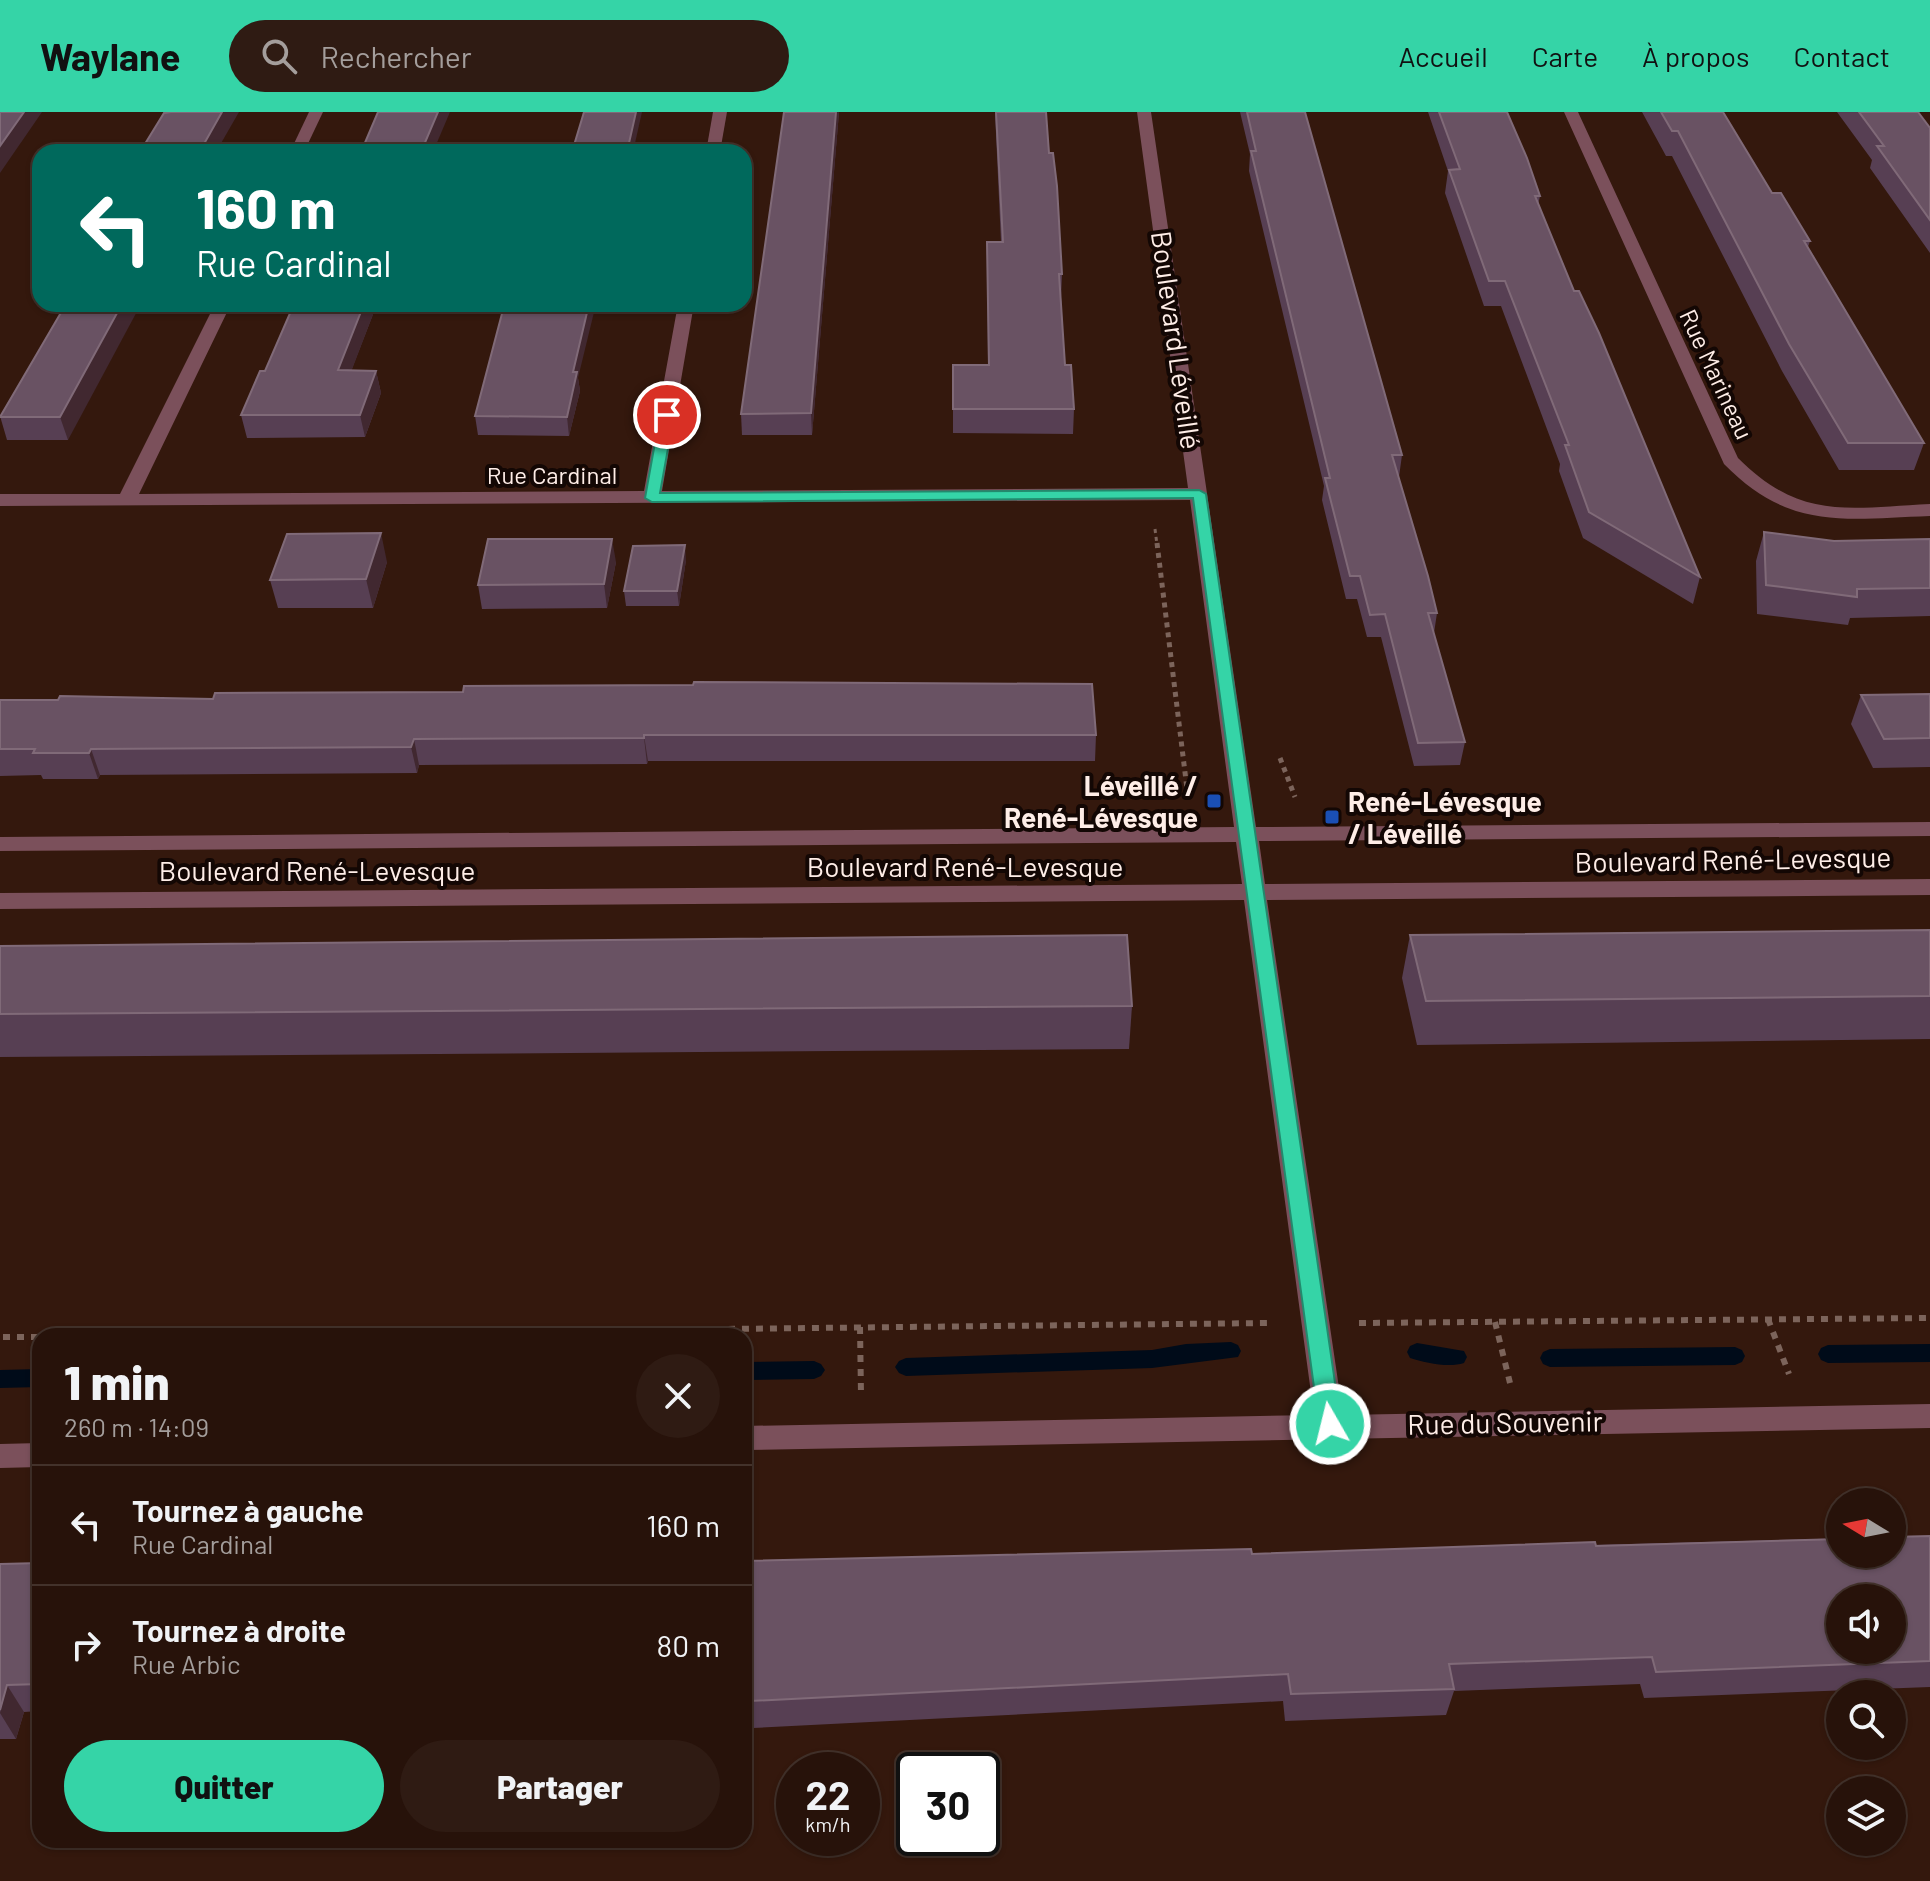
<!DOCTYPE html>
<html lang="fr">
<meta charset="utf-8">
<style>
:root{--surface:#27120a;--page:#2f1b13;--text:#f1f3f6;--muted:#a49e9c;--line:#43322b;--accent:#35d4a7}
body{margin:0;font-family:Barlow,sans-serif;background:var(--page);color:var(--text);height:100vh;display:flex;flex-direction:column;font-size:30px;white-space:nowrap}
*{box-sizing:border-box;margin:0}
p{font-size:26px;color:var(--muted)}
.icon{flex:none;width:44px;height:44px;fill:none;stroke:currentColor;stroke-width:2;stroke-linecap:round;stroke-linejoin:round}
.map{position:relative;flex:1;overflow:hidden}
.drawer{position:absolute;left:32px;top:1216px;width:720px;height:520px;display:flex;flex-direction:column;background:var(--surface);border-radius:24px;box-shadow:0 2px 6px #0004,0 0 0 2px var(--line)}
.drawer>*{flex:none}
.guide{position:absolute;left:32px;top:32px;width:720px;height:168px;border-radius:24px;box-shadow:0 2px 6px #0004,0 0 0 2px var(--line);background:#00695c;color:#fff;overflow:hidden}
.needle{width:52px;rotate:280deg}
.controls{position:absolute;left:1826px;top:1376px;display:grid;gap:16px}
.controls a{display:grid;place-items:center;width:80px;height:80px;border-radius:50%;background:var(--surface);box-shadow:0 2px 6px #0004,0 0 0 2px var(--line);font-size:40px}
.speed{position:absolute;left:776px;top:1640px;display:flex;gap:16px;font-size:40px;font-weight:700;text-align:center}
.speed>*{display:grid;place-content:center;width:104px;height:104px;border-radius:50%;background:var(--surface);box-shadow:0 2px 6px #0004,0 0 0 2px var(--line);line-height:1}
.speed small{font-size:20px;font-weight:400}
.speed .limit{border:4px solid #111;border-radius:12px;background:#fff;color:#111}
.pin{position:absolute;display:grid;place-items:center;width:68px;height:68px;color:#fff;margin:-34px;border:4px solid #fff;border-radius:50%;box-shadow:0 2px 8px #0007}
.me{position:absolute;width:88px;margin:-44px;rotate:352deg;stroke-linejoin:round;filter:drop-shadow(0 0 6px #0008)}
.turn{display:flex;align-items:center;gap:28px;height:168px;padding:0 32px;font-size:36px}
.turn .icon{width:104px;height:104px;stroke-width:2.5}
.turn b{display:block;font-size:56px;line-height:68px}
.round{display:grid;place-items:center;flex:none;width:84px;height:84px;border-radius:42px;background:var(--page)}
.head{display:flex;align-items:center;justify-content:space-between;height:136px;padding:0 32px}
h1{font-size:48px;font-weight:800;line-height:60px}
.primary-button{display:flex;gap:16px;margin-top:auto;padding:16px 32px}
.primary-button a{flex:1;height:92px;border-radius:48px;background:var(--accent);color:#111;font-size:32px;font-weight:800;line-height:92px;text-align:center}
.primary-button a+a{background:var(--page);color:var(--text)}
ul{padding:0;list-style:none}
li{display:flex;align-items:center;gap:24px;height:120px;padding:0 32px;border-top:2px solid var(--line)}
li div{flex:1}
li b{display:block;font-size:30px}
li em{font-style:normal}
header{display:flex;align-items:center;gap:48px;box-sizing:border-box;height:112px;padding:0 40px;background:var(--accent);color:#111}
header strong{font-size:38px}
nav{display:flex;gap:44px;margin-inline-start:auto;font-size:28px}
.search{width:560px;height:72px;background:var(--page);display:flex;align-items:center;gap:20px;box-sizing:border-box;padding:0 28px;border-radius:44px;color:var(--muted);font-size:30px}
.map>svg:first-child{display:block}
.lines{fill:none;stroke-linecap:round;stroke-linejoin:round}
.stream{fill:#000b19;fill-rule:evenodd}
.path-far2{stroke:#7c645b;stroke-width:3;stroke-dasharray:4 4;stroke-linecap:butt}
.path-far1{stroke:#7c645b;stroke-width:5;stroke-dasharray:5 5;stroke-linecap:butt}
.path{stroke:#7c645b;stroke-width:6;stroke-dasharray:7 7;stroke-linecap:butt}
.street{fill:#7b505b;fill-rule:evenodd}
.wall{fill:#573f53}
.shaded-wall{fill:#412830}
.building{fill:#695263;stroke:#806a78;stroke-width:2;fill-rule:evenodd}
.route{fill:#35d4a7;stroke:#228a6d;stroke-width:2}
.transit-dot{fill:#1a4fb4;stroke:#130704;stroke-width:3}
.labels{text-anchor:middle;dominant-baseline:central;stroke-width:8;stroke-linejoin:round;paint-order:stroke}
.far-street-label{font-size:24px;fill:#feede7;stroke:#130704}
.street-label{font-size:28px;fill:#feede7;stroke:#130704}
.poi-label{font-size:28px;font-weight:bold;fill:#feede7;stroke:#130704;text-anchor:end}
</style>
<header>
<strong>Waylane</strong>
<div class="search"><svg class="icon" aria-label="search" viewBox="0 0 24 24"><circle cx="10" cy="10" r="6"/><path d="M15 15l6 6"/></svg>Rechercher</div>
<nav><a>Accueil</a><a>Carte</a><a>À propos</a><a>Contact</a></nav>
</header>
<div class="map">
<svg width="1930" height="1769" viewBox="0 0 1930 1769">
<rect width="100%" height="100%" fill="#34180d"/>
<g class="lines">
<g class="stream">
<path d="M1231,1230l7,3 3,6 -3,6 -86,11 -246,8 -7,-3 -4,-6 4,-6 7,-3 246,-8 34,-6z"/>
<path d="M1417,1231l47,8 3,6 -3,6c-15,5 -39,0 -54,-5l-3,-6 3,-6z"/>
<path d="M1930,1232v18l-102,1 -7,-3 -3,-6 3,-6 7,-3z"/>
<path d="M1735,1235l7,3 3,6 -3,6 -7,3 -185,2 -7,-3 -3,-6 3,-6 7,-3z"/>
<path d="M814,1249l7,3 4,6 -4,6 -7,3 -70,1v-18z"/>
<path d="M40,1257v18l-40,1v-18z"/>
</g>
<path class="path-far2" d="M1155,417l2,16"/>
<g class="path-far1">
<path d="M1157,431l31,254"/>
<path d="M1280,646l15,39"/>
</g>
<g class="path">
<path d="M1768,1207l21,55"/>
<path d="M1495,1210l15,61"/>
<path d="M1359,1211l571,-5"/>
<path d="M860,1215l1,67"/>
<path d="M84,1224l1185,-13"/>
<path d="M3,1225h37"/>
</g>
<g class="street">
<path d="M309,0h14l-19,40h-14z"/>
<path d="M713,0h14l-7,40h-14z"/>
<path d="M1137,0h14l105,715 674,-5v14l-671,5 6,43 665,-5v16l-663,5 76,515 587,-11v24l-1186,22v-24l570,-11 -70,-515 -1244,9v-16l1242,-9 -6,-42 -1236,9v-14l1234,-10 -44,-327 -1190,6v-12h120l95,-190h16l-92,190 505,-3 34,-187h16l-32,187 526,-3z"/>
<path d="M1564,0h14l160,346c63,63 110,50 192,46v12c-87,3 -140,15 -206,-52z"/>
<path d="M40,1331v24l-40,1v-24z"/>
</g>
</g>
<g class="wall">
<path d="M784,0h55l-27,323h-70l-1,-21z"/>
<path d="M995,0h51l3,41 13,121 -1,24 4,67 9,44 -1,25 -120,-1v-68h35l-1,-100 14,-23z"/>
<path d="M1240,0h65l97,343 -3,22 38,136 -3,20 31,109 -5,23 -46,1 -33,-129h-14l-10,-38h-11l-24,-99 2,-14 -75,-315 1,-17z"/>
<path d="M1428,0h79l33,84 -2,9 36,86 126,286 -7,27 -110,-66 -24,-67 1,-7 -59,-158h-17l-39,-113 3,-22z"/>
<path d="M1642,0h81l49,81 38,48 -2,6 116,196 -10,27h-75l-57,-99 -110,-215h-6z"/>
<path d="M1837,0h81l12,16v125l-60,-85 2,-8z"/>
<path d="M66,192l2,136h-61l-7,-24z"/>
<path d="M294,192h83l-26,67h25l5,22 -16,44 -118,1 -6,-23 24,-44z"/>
<path d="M515,194l63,72 2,13 -11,45 -91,-1 -3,-19z"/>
<path d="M1764,420l70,9 96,-2v77l-80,2 -2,7 -91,-11 -1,-53z"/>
<path d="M686,448l-7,46h-53l-2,-15z"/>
<path d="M387,450l-14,46h-95l-8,-28z"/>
<path d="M616,450l-9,46 -125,1 -4,-24z"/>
<path d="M1930,582v73l-57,1 -22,-44 10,-29z"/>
<path d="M0,588l1096,35 -1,26h-447l-1,3 -228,1 -2,8 -317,2 -2,4h-55l-2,-4 -41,1z"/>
<path d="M1930,818v109l-513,6 -15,-67 8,-43z"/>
<path d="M0,834l1132,60 -3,43 -1129,8z"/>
<path d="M1930,1424v151l-286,11 -4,-14 -186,7 -8,24 -161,6 -2,-20 -530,27 -3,-24 -6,1v-144l508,-7z"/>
<path d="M40,1451v148l-16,1 -8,27h-16v-175z"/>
</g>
<g class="shaded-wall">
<path d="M24,0h18l-42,61v-27z"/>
<path d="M222,0h17l-23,40h-16z"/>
<path d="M438,0h12l-17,40h-12z"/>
<path d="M636,0h6l-9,40h-6z"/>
<path d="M836,0h3l-27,323 -1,-22z"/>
<path d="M122,192h19l-73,136 -8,-23z"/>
<path d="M364,192h13l-34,89 -5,-23z"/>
<path d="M589,192h7l-18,74 2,13 -11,45 -2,-19 6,-45z"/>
<path d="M376,259l5,22 -16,44 -5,-22z"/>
<path d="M381,421l6,29 -14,46 -7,-29z"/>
<path d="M612,427l4,23 -9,46 -3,-24z"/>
<path d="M685,433l1,15 -7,46 -2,-15z"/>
<path d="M644,623l4,26 -1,3 -3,-26z"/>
<path d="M414,627l5,26 -2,8 -6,-26z"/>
<path d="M91,637l9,26 -2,4 -9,-26z"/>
<path d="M7,1573l17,27 -8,27 -16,-26z"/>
</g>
<g class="building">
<path d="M0,0h24l-24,34z"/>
<path d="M171,0h51l-22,39 6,1h-66l24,-39z"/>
<path d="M378,0h60l-17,40h-60z"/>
<path d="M584,0h52l-9,40h-55z"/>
<path d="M784,0h52l-25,301 -70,1z"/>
<path d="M996,0h50l3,41h4l4,33 5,88h-3l6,91h6l3,44h-121v-44h36l-2,-123h16z"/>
<path d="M1247,0h58l97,343h-10l36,121 9,37h-9l37,129 -47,1 -33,-129 -15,1 -10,-39h-10l-25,-98h5l-79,-327h5z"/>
<path d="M1439,0h68l20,46 13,38h-5l39,95h5l20,42 101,244 -111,-65 -24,-67h4l-64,-164h-16l-40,-111 11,-1z"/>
<path d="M1661,0h62l49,81h9l29,48h-6l120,202h-76l-59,-99 -111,-213h-6z"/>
<path d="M1859,0h59l12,16v92l-53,-74h7z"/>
<path d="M66,192h56l-62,113h-60z"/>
<path d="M294,192h70l-26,66 38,1 -16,44h-119l19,-44h5z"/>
<path d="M516,192h73l-16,68h4l-10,45 -92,-1 29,-110h11z"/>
<path d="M1764,420l70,9 96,-2v49l-73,1v8l-91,-12z"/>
<path d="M381,421l-15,46 -96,1 17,-46z"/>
<path d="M488,427h124l-8,45 -126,1z"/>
<path d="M685,433l-8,46h-53l9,-45z"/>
<path d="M694,570l398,2 4,51h-452v3l-230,1 -3,8 -320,2 -2,4h-56l2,-4h-35v-49h58l2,-4 153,3 2,-6 248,-1 1,-6 229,-1z"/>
<path d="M1930,582v44l-46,1 -23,-44z"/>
<path d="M1930,818v66l-504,5 -16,-66z"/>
<path d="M1127,823l5,71 -1132,8v-68z"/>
<path d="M1930,1424v125l-274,11 -4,-15 -203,7 5,25 -163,5 -3,-20 -538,27v-23h-6v-117l507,-12 1,5 343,-12 1,4 244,-7v15h52v-17zM1840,1486h52v52h-52z"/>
<path d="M40,1451v121l-33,1 -7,25v-146z"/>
</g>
<path class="route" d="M667,299l7,4 -14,78 539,-3 7,4 135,930 -3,6h-16l-3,-6 -126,-926 -541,4 -7,-4 15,-83z"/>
<g class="transit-dot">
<rect x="1206" y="681" width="16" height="16" rx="4"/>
<rect x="1324" y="697" width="16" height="16" rx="4"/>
</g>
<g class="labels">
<g class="far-street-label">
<text transform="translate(1717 262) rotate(65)">Rue Marineau</text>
<text x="552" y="362">Rue Cardinal</text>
</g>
<g class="street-label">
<text transform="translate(1177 228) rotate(82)">Boulevard Léveillé</text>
<text transform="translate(1733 747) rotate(-1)">Boulevard René-Levesque</text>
<text x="965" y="754">Boulevard René-Levesque</text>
<text x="317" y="758">Boulevard René-Levesque</text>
<text transform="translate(1505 1310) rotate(-1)">Rue du Souvenir</text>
</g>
<g class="poi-label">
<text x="1198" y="673">Léveillé /<tspan x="1198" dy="32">René-Lévesque</tspan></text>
<text x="1348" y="689" text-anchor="start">René-Lévesque<tspan x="1348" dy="32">/ Léveillé</tspan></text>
</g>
</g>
</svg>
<div class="controls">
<a><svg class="needle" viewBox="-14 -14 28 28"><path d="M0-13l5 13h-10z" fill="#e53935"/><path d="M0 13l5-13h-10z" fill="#a49e9c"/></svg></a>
<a><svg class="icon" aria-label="sound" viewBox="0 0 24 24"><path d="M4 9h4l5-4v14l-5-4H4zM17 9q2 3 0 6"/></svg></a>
<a><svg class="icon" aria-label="search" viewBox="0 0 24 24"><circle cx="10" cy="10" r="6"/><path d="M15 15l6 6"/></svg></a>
<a><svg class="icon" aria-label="layers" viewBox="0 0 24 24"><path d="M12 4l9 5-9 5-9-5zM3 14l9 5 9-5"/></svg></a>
</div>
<div class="speed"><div>22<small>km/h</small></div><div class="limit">30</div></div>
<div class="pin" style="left:667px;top:303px;background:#d93025"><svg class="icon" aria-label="arrive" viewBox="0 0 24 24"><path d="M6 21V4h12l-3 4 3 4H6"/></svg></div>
<svg class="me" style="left:1330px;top:1312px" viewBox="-20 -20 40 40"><circle r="17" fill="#35d4a7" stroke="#fff" stroke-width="3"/><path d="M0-11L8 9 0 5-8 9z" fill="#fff"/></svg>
<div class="guide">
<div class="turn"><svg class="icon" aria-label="left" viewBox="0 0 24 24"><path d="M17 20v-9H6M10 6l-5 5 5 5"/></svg><div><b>160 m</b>Rue Cardinal</div></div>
</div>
<section class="drawer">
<div class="head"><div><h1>1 min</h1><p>260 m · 14:09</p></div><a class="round"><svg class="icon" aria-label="close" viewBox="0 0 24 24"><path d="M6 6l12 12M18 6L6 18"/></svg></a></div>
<ul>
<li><svg class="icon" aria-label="left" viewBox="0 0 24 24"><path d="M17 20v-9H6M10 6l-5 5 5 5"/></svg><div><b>Tournez à gauche</b><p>Rue Cardinal</p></div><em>160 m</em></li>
<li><svg class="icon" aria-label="right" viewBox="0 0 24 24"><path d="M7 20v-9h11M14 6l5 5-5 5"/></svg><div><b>Tournez à droite</b><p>Rue Arbic</p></div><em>80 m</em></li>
</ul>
<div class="primary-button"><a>Quitter</a><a>Partager</a></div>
</section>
</div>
